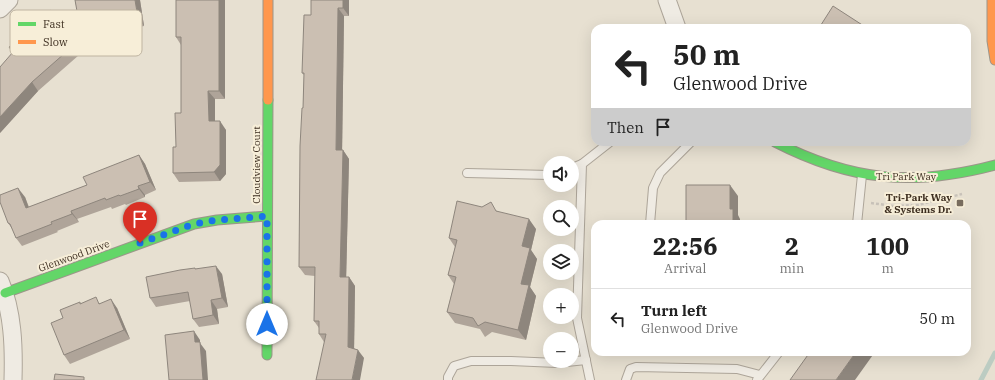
<!DOCTYPE html>
<meta charset="utf-8">
<style>
:root{--surface:#fff;--page:#f6f6f6;--text:#222;--muted:#767676;--line:#e0e0e0}
body{margin:0;font-family:"IBM Plex Serif",serif;background:var(--page);color:var(--text);height:100vh;display:flex;flex-direction:column;font-size:15px;white-space:nowrap}
*{box-sizing:border-box;margin:0}
p{font-size:13px;color:var(--muted)}
.icon{flex:none;width:22px;height:22px;fill:none;stroke:currentColor;stroke-width:2;stroke-linecap:round;stroke-linejoin:round}
.map{position:relative;flex:1;overflow:hidden}
.details{position:absolute;left:591px;top:220px;width:380px;height:136px;display:flex;flex-direction:column;background:var(--surface);border-radius:12px;box-shadow:0 4px 16px #0002}
.details>*{flex:none}
.guide{position:absolute;left:591px;top:24px;width:380px;height:122px;border-radius:12px;box-shadow:0 4px 16px #0002;background:#fff;color:var(--text);overflow:hidden}
.tools{position:absolute;left:543px;top:156px;display:grid;gap:8px}
.tools a{display:grid;place-items:center;width:36px;height:36px;border-radius:50%;background:var(--surface);box-shadow:0 4px 16px #0002;font-size:20px}
.pin{position:absolute;display:grid;place-items:center;width:34px;height:34px;color:#fff;margin:-41px -17px;border-radius:50% 50% 50% 0;rotate:-45deg;box-shadow:0 0 4px #0007}
.pin .icon{rotate:45deg}
.me{position:absolute;width:44px;margin:-22px;rotate:0deg;stroke-linejoin:round;filter:drop-shadow(0 0 3px #0008)}
.turn{display:flex;align-items:center;gap:14px;height:84px;padding:0 16px;font-size:18px}
.turn .icon{width:52px;height:52px;stroke-width:2.5}
.turn b{display:block;font-size:28px;line-height:34px}
.then{display:flex;align-items:center;height:38px;padding:0 16px;background:#0003;gap:8px;font-size:15px}
.eta{display:flex;justify-content:space-evenly;align-items:center;height:68px;text-align:center}
.eta b{font-size:24px;font-weight:700;line-height:28px}
ul{padding:0;list-style:none}
li{display:flex;align-items:center;gap:12px;height:60px;padding:0 16px;border-top:1px solid var(--line)}
li div{flex:1}
li b{display:block;font-size:15px}
li em{font-style:normal}
.map>svg:first-child{display:block}
.lines{fill:none;stroke-linecap:round;stroke-linejoin:round}
.stream{stroke:#bcccc2;stroke-width:5}
.lane-casing{stroke:#ada599;stroke-width:10}
.street-casing{stroke:#ada599;stroke-width:19}
.fast-casing{stroke:#9c958a;stroke-width:11}
.slow-casing{stroke:#9c958a;stroke-width:11}
.path{stroke:#c8c2b9;stroke-width:2.5;stroke-dasharray:3 2;stroke-linecap:butt}
.lane{stroke:#efebe3;stroke-width:8}
.street{stroke:#efebe3;stroke-width:17}
.fast{stroke:#63d668;stroke-width:9}
.slow{stroke:#ff974d;stroke-width:9}
.wall{fill:#afa499}
.shaded-wall{fill:#8e867d}
.building{fill:#cbbfb2;stroke:#8e867d}
.route{stroke:#1a73e8;stroke-width:7;stroke-dasharray:0 12.6}
.poi-dot{fill:#786c5e;stroke:#f7eed8;stroke-width:1.5}
.labels{text-anchor:middle;dominant-baseline:central;stroke-width:4;stroke-linejoin:round;paint-order:stroke}
.street-label{font-size:10px;fill:#3d2e20;stroke:#f7eed8}
.poi-label{font-size:10px;font-weight:bold;fill:#3d2e20;stroke:#f7eed8;text-anchor:end}
.key{fill:#f7eed8;stroke:#bfb4a1;stroke-width:1}
.key-label{font-size:11px;fill:#3d2e20}
</style>
<div class="map">
<svg width="995" height="380" viewBox="0 0 995 380">
<rect width="100%" height="100%" fill="#e7e0d1"/>
<g class="lines">
<path class="stream" d="M981,380l14,-27"/>
<g class="lane-casing">
<g id="lane">
<path d="M572,168l10,-4"/>
<path d="M467,173l83,2"/>
<path d="M650,224l3,-36 7,-15 31,-31"/>
<path d="M857,224l5,-49"/>
<path d="M448,380v-3l6,-11 17,-5h40l46,2 29,-3"/>
<path d="M590,380l-13,-62 5,-154 28,-22"/>
<path d="M626,380l4,-11 6,-2 101,2 23,6"/>
<path d="M757,380l22,-28"/>
</g>
</g>
<g class="street-casing">
<g id="street">
<path d="M667,0l10,28"/>
<path d="M0,9l9,-9"/>
<path d="M0,281c13,31 14,66 13,99"/>
</g>
</g>
<g class="fast-casing">
<g id="fast">
<path d="M775,142c76,39 137,45 220,23"/>
<path d="M5,293l189,-69 23,-4 50,-4"/>
<path d="M267,355l1,-255"/>
</g>
</g>
<g class="slow-casing">
<g id="slow">
<path d="M992,0v41l3,19"/>
<path d="M268,100v-100"/>
</g>
</g>
<path class="path" d="M871,203l22,3 25,-1 44,-11"/>
<use href="#lane" class="lane"/>
<use href="#street" class="street"/>
<use href="#fast" class="fast"/>
<use href="#slow" class="slow"/>
</g>
<g class="wall">
<path d="M75,0h65l4,26 -18,4 1,7 -13,2 -5,-6 -23,4 -6,-9z"/>
<path d="M176,0l49,99h-10v22l11,9v44l-6,7 -41,1 -6,-9 8,-60v-68l-5,-8z"/>
<path d="M349,0v16h-5l-2,134h1l6,9 -3,118h3l6,9 -1,62 10,10 -40,-16 -5,-8v-6l-5,-7 1,-45 -10,-1 -6,-8 5,-192 -2,-2 9,-58z"/>
<path d="M51,10l17,20 6,9 -7,1 6,6 6,9 -41,36 -38,42 12,-80 -3,-6z"/>
<path d="M139,155l6,9 11,26 -11,5v2l-19,8 -1,-1 -13,5 -1,-2 -34,12 2,3 -22,9 1,1 -36,14 -6,-8 -3,-8 -5,-7 17,-26 4,10 58,-22z"/>
<path d="M482,207l15,4 39,18 -5,21 6,9 -7,28 6,9 -10,44 -34,-8 -7,5 -5,-8 -25,-6 -8,-11 7,-28 -6,-9 7,-28 -6,-9z"/>
<path d="M196,269l26,5 6,33 -11,2 2,15 -20,3 -6,-8 -3,-18 -34,6 -6,-9z"/>
<path d="M81,303h19l17,5 13,31 -60,25 -6,-9 -1,-37z"/>
</g>
<g class="shaded-wall">
<path d="M135,0h5l4,26 -6,-8z"/>
<path d="M219,0h6v99l-6,-8z"/>
<path d="M343,0h6v16l-6,-8z"/>
<path d="M338,8l6,8 -2,142 -6,-8z"/>
<path d="M120,21l6,9 1,7 -6,-8z"/>
<path d="M32,82l6,9 -38,42v-16z"/>
<path d="M208,91l7,8v31l-6,-9z"/>
<path d="M220,121l6,9v44l-6,7 -6,-9z"/>
<path d="M343,150l6,9 -3,127 -6,-9z"/>
<path d="M139,155l6,9 11,26 -6,-8z"/>
<path d="M730,185l8,11v19l2,4v5h-7l-3,-15z"/>
<path d="M138,186l7,9v2l-6,-8z"/>
<path d="M18,188l7,9 7,20 -6,-9z"/>
<path d="M71,211l6,8 2,3 -7,-8z"/>
<path d="M529,219l7,10 -5,21 6,9 -7,28 6,9 -10,44 -8,-10 3,-46 1,-38z"/>
<path d="M216,266l6,8 6,33 -6,-9z"/>
<path d="M349,277l6,9 -1,69 -6,-8z"/>
<path d="M111,299l6,9 13,31 -6,-9z"/>
<path d="M211,300l6,9 2,15 -6,-9z"/>
<path d="M194,331l6,9v3l6,8 2,29h-5l-8,-38z"/>
<path d="M358,350l6,8 -4,22h-8z"/>
<path d="M856,352h19l-20,28h-19z"/>
</g>
<g class="building">
<path d="M75,0h60l3,18 -18,3 1,8 -13,2 -2,-7 -26,4z"/>
<path d="M176,0h43v91h-11l1,30h11v44l-6,7 -41,1v-26h3l-1,-34h6v-76h-5z"/>
<path d="M311,0h32v8h-5l-2,142h7l-3,127h9l-1,70 10,3 -6,30h-36l10,-46h-7v-13h-5l1,-54h-16l1,-121 2,-38h1l1,-35h-2l2,-58h7z"/>
<path d="M833,6l34,22h-48z"/>
<path d="M51,10l17,20 -8,1 13,15 -41,36 -32,35v-50l13,-15 -4,-5z"/>
<path d="M139,155l11,27 -12,4 1,3 -19,7 -1,-1 -13,5 -1,-2 -34,13 1,3 -21,8 1,2 -36,14 -6,-14 -2,-1 -8,-21v-7l18,-7 8,20 61,-23 -4,-8z"/>
<path d="M686,185h44v24h3v15h-47z"/>
<path d="M457,201l25,6 9,-5 5,9 33,8 -7,27 8,2 -9,36 8,1 -11,45 -33,-8 -7,4 -5,-8 -26,-6 9,-35 -8,-2 9,-35 -8,-2z"/>
<path d="M216,266l6,32 -11,2 2,15 -20,4 -5,-27 -38,6 -4,-21 34,-7 15,-2v1z"/>
<path d="M96,297l3,7 12,-5 13,31 -60,25 -13,-32 12,-5 -3,-8 20,-8v2z"/>
<path d="M194,331l1,11h5l3,38h-34l-4,-45z"/>
<path d="M810,352h46l-20,28h-46z"/>
<path d="M55,374l29,3v3h-30z"/>
</g>
<g class="lines">
<path class="route" d="M140,243l54,-19 23,-4 50,-4v108"/>
</g>
<rect class="poi-dot" x="956" y="199" width="8" height="8" rx="2"/>
<g class="labels">
<g class="street-label">
<text transform="translate(256 165) rotate(-90)">Cloudview Court</text>
<text x="906" y="176">Tri Park Way</text>
<text transform="translate(74 256) rotate(-20)">Glenwood Drive</text>
</g>
<g class="poi-label">
<text x="952" y="197">Tri-Park Way<tspan x="952" dy="12">&amp; Systems Dr.</tspan></text>
</g>
</g>
<rect x="10" y="10" width="132" height="46" rx="6" class="key"/>
<rect x="18" y="22" width="18" height="4" fill="#63d668"/>
<rect x="18" y="40" width="18" height="4" fill="#ff974d"/>
<g class="key-label">
<text x="43" y="28">Fast</text>
<text x="43" y="46">Slow</text>
</g>
</svg>
<div class="tools">
<a><svg class="icon" aria-label="sound" viewBox="0 0 24 24"><path d="M4 9h4l5-4v14l-5-4H4zM17 9q2 3 0 6"/></svg></a>
<a><svg class="icon" aria-label="search" viewBox="0 0 24 24"><circle cx="10" cy="10" r="6"/><path d="M15 15l6 6"/></svg></a>
<a><svg class="icon" aria-label="layers" viewBox="0 0 24 24"><path d="M12 4l9 5-9 5-9-5zM3 14l9 5 9-5"/></svg></a>
<a>+</a>
<a>−</a>
</div>
<div class="pin" style="left:140px;top:243px;background:#d93025"><svg class="icon" aria-label="arrive" viewBox="0 0 24 24"><path d="M6 21V4h12l-3 4 3 4H6"/></svg></div>
<svg class="me" style="left:267px;top:324px" viewBox="-20 -20 40 40"><circle r="19" fill="#fff"/><path d="M0-13L10 11 0 6-10 11z" fill="#1a73e8"/></svg>
<div class="guide">
<div class="turn"><svg class="icon" aria-label="left" viewBox="0 0 24 24"><path d="M17 20v-9H6M10 6l-5 5 5 5"/></svg><div><b>50 m</b>Glenwood Drive</div></div>
<div class="then">Then<svg class="icon" aria-label="arrive" viewBox="0 0 24 24"><path d="M6 21V4h12l-3 4 3 4H6"/></svg></div>
</div>
<section class="details">
<div class="eta">
<div><b>22:56</b><p>Arrival</p></div>
<div><b>2</b><p>min</p></div>
<div><b>100</b><p>m</p></div>
</div>
<ul>
<li><svg class="icon" aria-label="left" viewBox="0 0 24 24"><path d="M17 20v-9H6M10 6l-5 5 5 5"/></svg><div><b>Turn left</b><p>Glenwood Drive</p></div><em>50 m</em></li>
</ul>
</section>
</div>
